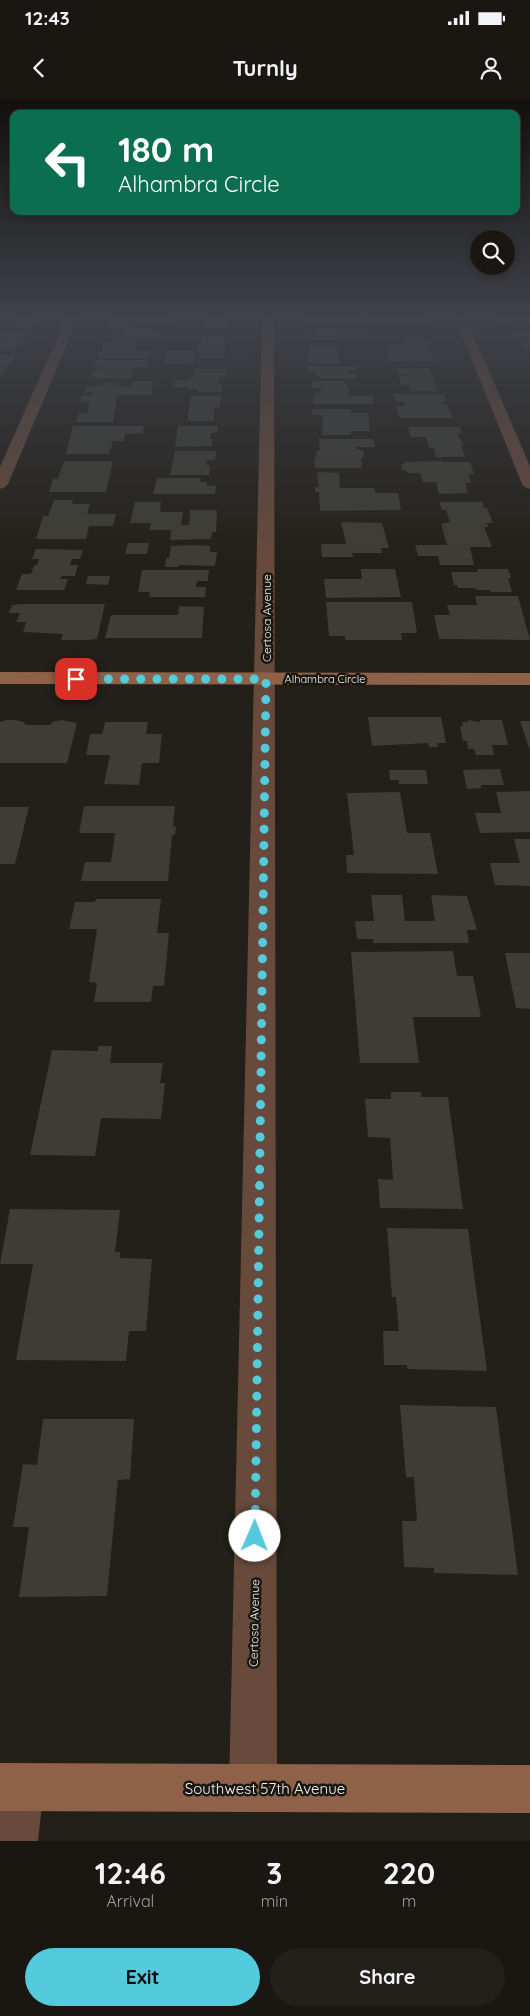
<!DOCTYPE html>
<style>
:root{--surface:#1a1713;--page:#23201c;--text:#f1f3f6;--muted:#9f9fa0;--line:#383633;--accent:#54cadd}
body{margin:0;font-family:Quicksand,sans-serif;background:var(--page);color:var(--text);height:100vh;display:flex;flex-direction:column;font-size:19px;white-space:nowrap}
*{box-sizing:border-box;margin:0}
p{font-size:16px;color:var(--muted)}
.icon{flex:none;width:28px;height:28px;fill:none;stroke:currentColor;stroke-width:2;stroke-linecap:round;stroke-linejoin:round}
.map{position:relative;height:1741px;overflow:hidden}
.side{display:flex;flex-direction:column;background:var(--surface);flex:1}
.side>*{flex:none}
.top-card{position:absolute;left:10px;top:10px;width:510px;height:105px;border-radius:10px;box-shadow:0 2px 8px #0003,0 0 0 1px var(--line);background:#0b6e4f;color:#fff;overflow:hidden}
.buttons{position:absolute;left:470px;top:130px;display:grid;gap:10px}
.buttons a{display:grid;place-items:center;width:45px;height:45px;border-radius:50%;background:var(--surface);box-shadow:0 2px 8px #0003,0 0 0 1px var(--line);font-size:25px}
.pin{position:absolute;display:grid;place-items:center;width:42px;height:42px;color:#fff;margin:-21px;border-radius:10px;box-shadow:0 2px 8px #0006}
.me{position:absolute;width:55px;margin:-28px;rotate:1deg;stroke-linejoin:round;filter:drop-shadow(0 0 4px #0008)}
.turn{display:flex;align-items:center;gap:18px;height:105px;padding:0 25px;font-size:22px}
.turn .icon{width:65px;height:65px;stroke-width:2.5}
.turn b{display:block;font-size:35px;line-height:42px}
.eta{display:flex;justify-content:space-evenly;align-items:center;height:85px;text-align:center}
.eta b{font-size:30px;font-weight:800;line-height:35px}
.cta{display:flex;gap:10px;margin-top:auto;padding:10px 25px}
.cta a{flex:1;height:58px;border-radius:30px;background:var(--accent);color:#111;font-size:20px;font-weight:800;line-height:58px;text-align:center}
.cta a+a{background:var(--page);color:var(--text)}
.status{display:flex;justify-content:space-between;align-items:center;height:35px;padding:0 25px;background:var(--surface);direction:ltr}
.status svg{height:14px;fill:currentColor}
header{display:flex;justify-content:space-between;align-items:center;height:65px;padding:0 25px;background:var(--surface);font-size:22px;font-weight:800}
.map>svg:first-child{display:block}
.building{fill:#3d3c35}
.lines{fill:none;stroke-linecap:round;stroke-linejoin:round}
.street{fill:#674a3b;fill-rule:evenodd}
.secondary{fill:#8f6149;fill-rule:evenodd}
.route{stroke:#54cadd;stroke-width:9;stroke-dasharray:0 16.2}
.labels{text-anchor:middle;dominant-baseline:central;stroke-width:5;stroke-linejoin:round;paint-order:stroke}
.far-street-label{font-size:11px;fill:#f7f4f0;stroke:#1a1610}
.street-label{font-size:12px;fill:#f7f4f0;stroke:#1a1610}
.near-street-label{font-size:15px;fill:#f7f4f0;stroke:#1a1610}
</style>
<div class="status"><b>12:43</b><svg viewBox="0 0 49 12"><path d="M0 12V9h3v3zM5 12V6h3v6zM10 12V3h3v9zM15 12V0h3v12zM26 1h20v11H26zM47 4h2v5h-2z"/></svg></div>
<header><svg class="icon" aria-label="back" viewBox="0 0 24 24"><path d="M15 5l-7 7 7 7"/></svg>Turnly<svg class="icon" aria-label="person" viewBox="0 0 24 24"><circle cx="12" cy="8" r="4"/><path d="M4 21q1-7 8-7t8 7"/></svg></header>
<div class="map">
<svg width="530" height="1741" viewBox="0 0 530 1741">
<rect width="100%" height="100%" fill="#231f19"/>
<g class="building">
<path d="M13,218h24l-6,10h-24z"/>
<path d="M111,218h24l-3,10h-25z"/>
<path d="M137,218h33l-1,5h-34z"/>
<path d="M208,218h21l-1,6 -2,4h-22z"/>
<path d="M303,218h55l1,4 -26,-1v5h-27z"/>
<path d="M366,218h57l2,4 -57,1z"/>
<path d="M498,218h32v2l-30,1z"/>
<path d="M126,229h28v3h8l-2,7h-55l1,-4h14l5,-2z"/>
<path d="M314,229h47l1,5h-24l1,6h-34v-5l10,-1z"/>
<path d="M518,230l12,2v16h-6l-2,-4 7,-2 -1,-3 -18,-3z"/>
<path d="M0,231h29l-7,14h-4l-3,5h-15v-13l2,-2h-2z"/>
<path d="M202,236h25l-3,10h2l-2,12h-25l1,-7h-3z"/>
<path d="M404,238h25l4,9h-4l2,6h-6l1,2h5l2,6 -44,1 -2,-18 18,1z"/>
<path d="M103,242h35l-3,9h14l3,1 -1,2h-3v4h-51l2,-6h3z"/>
<path d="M309,245h28l3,19 -32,-1 -1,-11h3z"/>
<path d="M167,251h28l-2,13 -29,-1z"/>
<path d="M0,255h16l-4,9h-5l-3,11h-4z"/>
<path d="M96,260h53l-1,7h-14l-3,11h-41l3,-8h6l1,-4h-6z"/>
<path d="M308,266h47l1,4h-8v3h8l1,5h-39l-4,-7h-6z"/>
<path d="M397,268h33l7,23h-27l-2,-6h-7l-2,-9h7v-1l-7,-1z"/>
<path d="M195,269h31l-1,8h-5l-1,7h3v8h-24l1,-3h-11l1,-2h-15l1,-7h15v-3h4z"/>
<path d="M133,281h20l-2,14h-34l-4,27h-37l3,-9h8l3,-11h-10l2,-6h10l1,-4h-8l2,-6h12l12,-4 12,5h9z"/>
<path d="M312,281h32v3h3l2,12h23l2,8h-61v-8h3l-1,-3h5v-3h4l-1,-2h-11z"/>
<path d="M393,294h51l2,7h-3l1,3h2l7,14h-54l-3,-12 10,-1 -1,-3 -10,-1z"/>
<path d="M191,296h30l-1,11h-6v14h-27z"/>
<path d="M312,309h39v4h17l2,18h-19v4h-29l1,-20h-12z"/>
<path d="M73,326h71l-1,7 -18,1 -1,7h-11l-4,13h-43z"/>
<path d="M178,326h40l-1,7h-6l-1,6h3l-1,7 -37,1z"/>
<path d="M408,327h52l2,6h-5l7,12h-3l4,12h-29l-2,-9h-5l-3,-11h-15z"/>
<path d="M319,339h54l2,8h-19l1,3h6l1,7 -3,1 1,10h-47l-1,-11h3l-1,-6h4z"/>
<path d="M175,351h41l-1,9h-8l-1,5h4l-1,10h-39z"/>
<path d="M64,361h49l-7,31h-57l4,-13h5z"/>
<path d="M443,361v1h27l4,12h-6l3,9h-6l3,10 -29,1 -3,-12h-13l-3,-9h-13l-1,-3h-4l-1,-6h4l-1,-2z"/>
<path d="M317,372l22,1 1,15h34l1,5h23l3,17 -81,1 -1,-19h-4v-5h4z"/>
<path d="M157,378h44l-1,4h7v4h9l-1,8h-62z"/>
<path d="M54,400h19l-1,4h18l-3,10h29l-3,12h-24l-3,13h-50l7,-23h5z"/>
<path d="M135,402h26l-1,10h23l-2,13h8l1,-15h25l2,2 -1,20h-4l-1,7 -41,1 1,-10h-22l2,-7h-21z"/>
<path d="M439,402h44l1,6h3l6,15h-6l1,4h-4l8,20h-22l4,18h-34l-2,-9h-20l-3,-11h32l-6,-21 9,-2 -4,-12h-4z"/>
<path d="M341,422l41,1 7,25h-8l1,5h-30l1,4h-31l-1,-13h25z"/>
<path d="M128,443h21l-2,11h-22z"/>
<path d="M193,445l17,1v6h7l-2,14 -36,-1 -1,2h-13l1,-9h3l2,-12z"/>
<path d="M36,449l47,1 -3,9h-8l-2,6h8l-3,11h-13l-2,3h8l-4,11h-48l6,-16h9l3,-9h3l2,-6h-7z"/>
<path d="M361,469h34l6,28 -75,1 -2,-19h38z"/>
<path d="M477,469h31l3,9h-3l4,14h-21l-1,-2h-14l-1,-2h-17l-1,-3h-3l-3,-13h27z"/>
<path d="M142,470h67l-1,11h-11l-1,6h10l-1,10h-56l1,-5h-12z"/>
<path d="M88,476h22l-2,9 -22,-1z"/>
<path d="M475,496h43l12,44 -91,-1 -5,-24h16l-3,-10h30z"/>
<path d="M326,502h86l5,31h-16l1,7h-57v-4h-16z"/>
<path d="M22,504h83l-8,35 -10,1h-26l2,-6 -40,-2 3,-10h-10l4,-9h-11l3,-8z"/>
<path d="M179,506l25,1 -2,31h-97l6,-23h67z"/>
<path d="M368,617h73l5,26h-9l1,4h-9l-1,-4 -56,3z"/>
<path d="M6,620h9l9,2 1,3h26l1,-3 9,-2 16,3 -10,40h-67v-41z"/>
<path d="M468,620l12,2v-2h22l6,25h-16l2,10h-18l-2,-6h-6l-1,-8h-4l-3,-15h3l-1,-4h6z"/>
<path d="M520,621h10v30z"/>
<path d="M105,622h43l-2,12h16l-3,29h-17l-3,22 -35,-1 6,-29h-24l4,-21h12z"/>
<path d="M500,669l4,16h-23v3l-14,1 -4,-19z"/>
<path d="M389,670h37l2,14h-29v-4h-9z"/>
<path d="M530,691v41l-50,1 -5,-20h26l-5,-21z"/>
<path d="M400,692l7,41h23l8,41 -91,-1 -1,-18h8l-7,-62z"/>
<path d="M84,706h91l-2,20h3l-1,9h-3l-4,46h-87l4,-19h26l4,-29h-36z"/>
<path d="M0,707h29l-14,57h-15z"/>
<path d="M514,739h16v47l-35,-1 -5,-22h30z"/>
<path d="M371,795h31l3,26h30l-4,-26 36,1 10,34h-10l2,13h-96v-4h-16l-2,-18h19z"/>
<path d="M96,799h65l-4,34h12l-5,53h-11l-2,16h-57l3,-19 -8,-1 8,-53h-28l6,-27h20z"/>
<path d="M453,851l4,25h16l8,41h-68l6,46h-59l-9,-111z"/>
<path d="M505,853h25v56l-14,-1z"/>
<path d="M98,946h14l-2,17h53l-3,20h5l-4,36 -60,-1 -6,38 -65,-1 22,-105 46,1z"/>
<path d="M391,992h30v5h27l15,112 -83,-1 -2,-29 15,1 -3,-42 -22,-1 -3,-38h26z"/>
<path d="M10,1109l110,1 -5,42h5v6l32,1 -6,72h-17l-3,30 -110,-1 17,-96h-33z"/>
<path d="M387,1128l81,1 19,142 -80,-2v-4h-23l-1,-34h16l-3,-34h-4z"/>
<path d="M400,1305l96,2 22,168 -84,-2v-5l-30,-1 -2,-46h15l-3,-44h-8z"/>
<path d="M43,1319h91l-4,60 -12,1 -11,116 -88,1 10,-70h-16l10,-63 14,1z"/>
</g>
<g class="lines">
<g class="street">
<path d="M66,218h12l-70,166 -3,3 -5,2v-22z"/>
<path d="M262,218h12l3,1470 -7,17 -17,7 -17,-7 -7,-17z"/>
<path d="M455,218h11l64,148v23l-5,-2 -3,-3z"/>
<path d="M20,1663l17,7 7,17 -6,54h-38v-63l3,-8z"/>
</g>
<g class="secondary">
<path d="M0,572l530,1v12l-530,-1z"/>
<path d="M0,1663l530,2v48l-530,-2z"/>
</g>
</g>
<linearGradient id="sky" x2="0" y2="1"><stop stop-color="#13110e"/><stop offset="0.47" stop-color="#3f4249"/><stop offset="1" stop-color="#3f4249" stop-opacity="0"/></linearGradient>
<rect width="530" height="461" fill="url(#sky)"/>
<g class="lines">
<path class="route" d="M76,579h190l-11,857"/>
</g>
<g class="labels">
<g class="far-street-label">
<text x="325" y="579">Alhambra Circle</text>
</g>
<g class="street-label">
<text transform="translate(266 518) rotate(-90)">Certosa Avenue</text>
<text transform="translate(254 1523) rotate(-89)">Certosa Avenue</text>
</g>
<g class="near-street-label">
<text x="265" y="1688">Southwest 57th Avenue</text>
</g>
</g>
</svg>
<div class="buttons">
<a><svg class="icon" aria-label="search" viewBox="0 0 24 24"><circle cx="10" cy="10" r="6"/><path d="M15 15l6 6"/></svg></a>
</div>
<div class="pin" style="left:76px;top:579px;background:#d93025"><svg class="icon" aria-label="arrive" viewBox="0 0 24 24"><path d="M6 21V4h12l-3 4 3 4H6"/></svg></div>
<svg class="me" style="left:255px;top:1436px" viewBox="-20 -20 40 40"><circle r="19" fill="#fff"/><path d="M0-13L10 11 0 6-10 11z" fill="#54cadd"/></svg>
<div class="top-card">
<div class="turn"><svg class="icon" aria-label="left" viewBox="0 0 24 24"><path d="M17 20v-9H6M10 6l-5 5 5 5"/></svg><div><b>180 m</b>Alhambra Circle</div></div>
</div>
</div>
<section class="side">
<div class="eta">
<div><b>12:46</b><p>Arrival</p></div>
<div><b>3</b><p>min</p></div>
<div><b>220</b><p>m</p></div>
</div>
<div class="cta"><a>Exit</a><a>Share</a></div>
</section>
